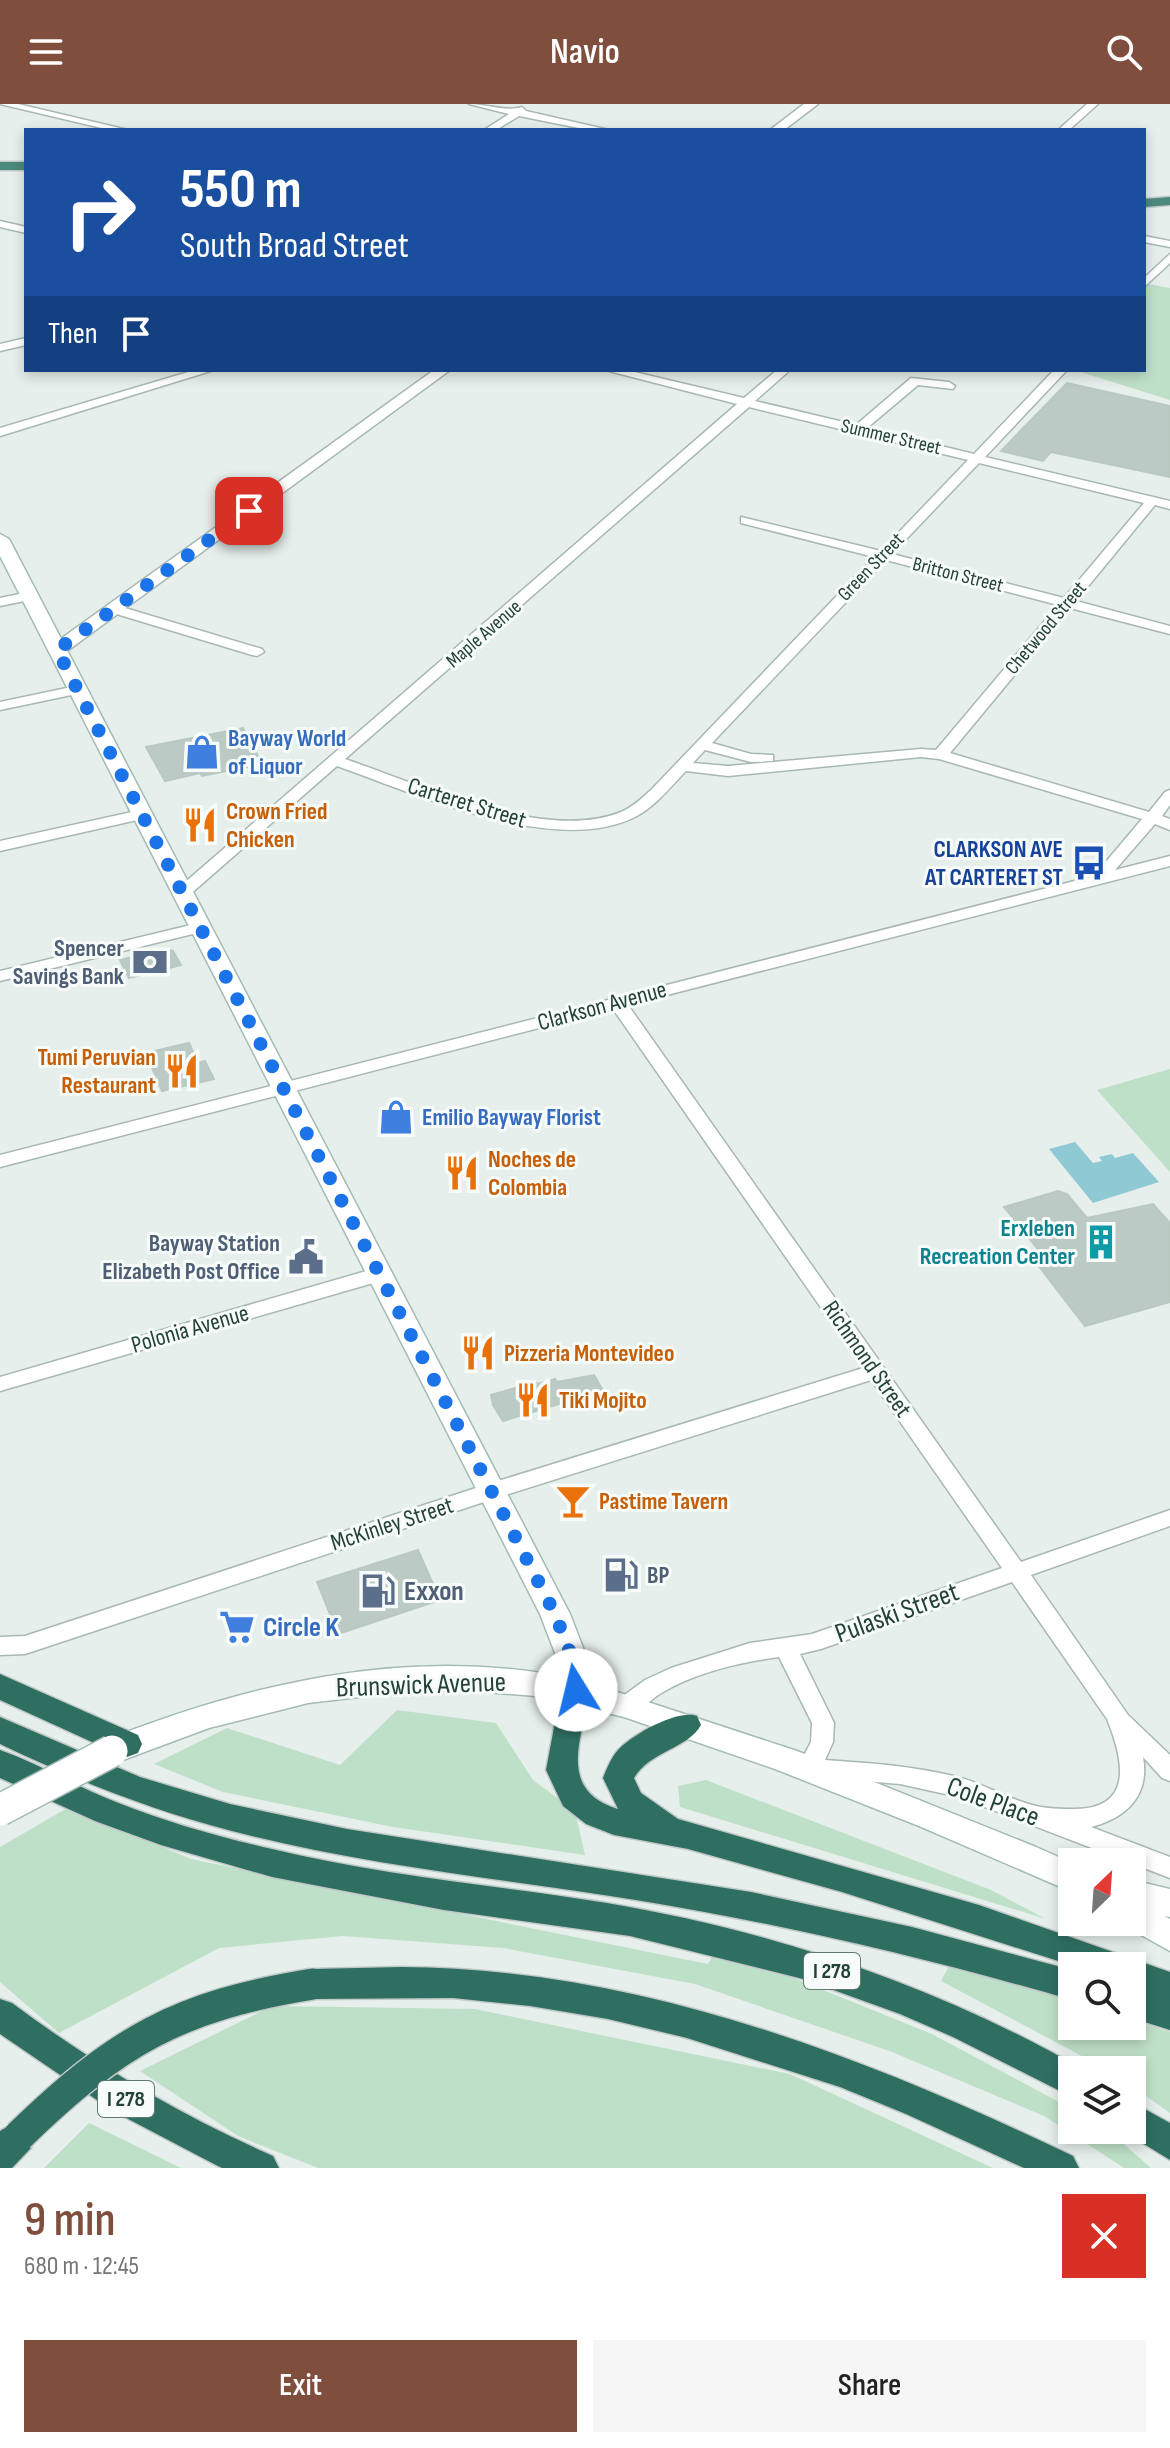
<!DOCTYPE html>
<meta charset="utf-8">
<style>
:root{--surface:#fff;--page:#f6f6f6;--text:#222;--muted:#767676;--accent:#804e3d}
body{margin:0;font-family:"Sofia Sans Condensed",sans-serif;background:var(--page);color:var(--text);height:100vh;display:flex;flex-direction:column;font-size:30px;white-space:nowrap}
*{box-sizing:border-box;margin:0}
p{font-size:26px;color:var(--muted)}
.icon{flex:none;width:44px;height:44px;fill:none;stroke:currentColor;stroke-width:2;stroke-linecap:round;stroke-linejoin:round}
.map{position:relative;height:2064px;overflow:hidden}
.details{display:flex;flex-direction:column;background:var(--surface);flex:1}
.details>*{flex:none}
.guide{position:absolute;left:24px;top:24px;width:1122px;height:244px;border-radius:0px;box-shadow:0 4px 12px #0003;background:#1a4fa0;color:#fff;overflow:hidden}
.needle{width:52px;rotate:25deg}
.controls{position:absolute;left:1058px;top:1744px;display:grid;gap:16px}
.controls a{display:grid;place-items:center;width:88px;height:88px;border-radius:0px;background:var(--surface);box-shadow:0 4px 12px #0003;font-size:40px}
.pin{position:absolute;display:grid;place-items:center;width:68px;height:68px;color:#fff;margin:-34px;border-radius:16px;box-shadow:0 4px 12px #0006}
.me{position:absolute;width:88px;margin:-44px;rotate:351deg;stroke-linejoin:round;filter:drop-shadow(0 0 6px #0008)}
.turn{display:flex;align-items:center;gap:28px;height:168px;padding:0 24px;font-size:36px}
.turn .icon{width:104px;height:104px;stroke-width:2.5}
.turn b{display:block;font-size:56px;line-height:68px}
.then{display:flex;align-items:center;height:76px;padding:0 24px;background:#0003;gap:16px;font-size:30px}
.round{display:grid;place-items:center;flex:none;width:84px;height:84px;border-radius:0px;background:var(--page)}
.headline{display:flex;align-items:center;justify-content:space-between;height:136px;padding:0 24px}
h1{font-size:48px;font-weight:600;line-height:60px;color:var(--accent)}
.cta{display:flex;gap:16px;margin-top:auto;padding:16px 24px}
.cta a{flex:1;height:92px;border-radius:0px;background:var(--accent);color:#fff;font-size:32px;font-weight:600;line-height:92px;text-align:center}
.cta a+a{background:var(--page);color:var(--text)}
header{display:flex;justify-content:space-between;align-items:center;height:104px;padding:0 24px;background:var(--accent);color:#fff;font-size:36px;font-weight:600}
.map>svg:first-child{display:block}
.green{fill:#bfe0c8}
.water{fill:#8ec9d4}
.building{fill:#bbcac4;stroke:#b8c9c2;stroke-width:2}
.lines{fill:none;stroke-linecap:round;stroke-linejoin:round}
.minor-casing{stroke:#a8b8b2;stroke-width:3}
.tertiary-casing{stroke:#a8b8b2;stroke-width:3}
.secondary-casing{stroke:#a4bbb3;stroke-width:3}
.trunk-casing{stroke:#c2cac8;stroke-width:3}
.motorway-casing{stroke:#c2cac8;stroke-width:3}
.minor{fill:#fff;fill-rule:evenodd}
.tertiary{fill:#fff;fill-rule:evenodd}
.secondary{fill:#fff;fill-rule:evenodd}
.trunk{fill:#4c8a7c;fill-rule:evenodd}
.motorway{fill:#2f6f62;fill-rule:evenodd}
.secondary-bridge-casing{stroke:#a4bbb3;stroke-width:34;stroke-linecap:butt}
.motorway-bridge-casing{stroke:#c2cac8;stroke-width:34;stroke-linecap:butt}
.secondary-bridge{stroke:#fff;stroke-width:31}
.motorway-bridge{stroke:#2f6f62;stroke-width:31}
.route{stroke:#1a73e8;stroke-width:14;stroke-dasharray:0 25.2}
.labels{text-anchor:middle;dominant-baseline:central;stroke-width:6;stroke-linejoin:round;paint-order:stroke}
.far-street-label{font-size:20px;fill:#24423a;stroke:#f7fbf9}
.shield{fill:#f7fbf9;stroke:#637a73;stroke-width:2}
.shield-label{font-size:22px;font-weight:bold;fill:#24423a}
.shop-label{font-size:24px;font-weight:bold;fill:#366cbe;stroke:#f7fbf9;text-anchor:start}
.street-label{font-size:24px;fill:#24423a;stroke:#f7fbf9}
.food-label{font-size:24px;font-weight:bold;fill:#c56008;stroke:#f7fbf9;text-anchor:start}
.transit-label{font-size:24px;font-weight:bold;fill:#164399;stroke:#f7fbf9;text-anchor:end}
.service-label{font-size:24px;font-weight:bold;fill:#4e5e75;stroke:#f7fbf9;text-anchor:end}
.culture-label{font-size:24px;font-weight:bold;fill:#0d838f;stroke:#f7fbf9;text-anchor:end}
.near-service-label{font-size:28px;font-weight:bold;fill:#4e5e75;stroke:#f7fbf9;text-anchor:start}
.near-street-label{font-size:28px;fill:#24423a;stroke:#f7fbf9}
.near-shop-label{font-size:28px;font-weight:bold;fill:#366cbe;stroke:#f7fbf9;text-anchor:start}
</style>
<header><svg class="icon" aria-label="menu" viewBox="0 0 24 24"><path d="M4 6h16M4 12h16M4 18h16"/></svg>Navio<svg class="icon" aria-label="search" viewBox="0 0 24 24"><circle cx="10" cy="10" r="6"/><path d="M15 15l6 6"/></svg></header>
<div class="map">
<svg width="1170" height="2064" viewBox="0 0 1170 2064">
<rect width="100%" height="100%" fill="#e6efeb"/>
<g class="green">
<path d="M1148,180l22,4v112l-96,-30h70v-82z"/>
<path d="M1170,965v103l-73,-82z"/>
<path d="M397,1606l99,13 37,57 42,31 10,44 -192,-28 -170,-35 -69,-28 73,-36 113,37z"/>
<path d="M706,1676l285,110 55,29 -366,-112 -2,-21z"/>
<path d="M69,1703l122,52 517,105 4,-7 69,16 151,61 140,75v21h36l43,38h-27l-80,-52 -152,-64 -197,-68 -192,-36 -160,-12 -124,12 -160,85 -59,-51v-135z"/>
<path d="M950,1860l122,36v26h60v-6l38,12v81l-38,-27v-16h-24l-167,-89z"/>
<path d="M272,1902l203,3 315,65 203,94h-675l-80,-32 -98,-65z"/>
<path d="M89,2019l92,45h-137z"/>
</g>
<path class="water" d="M1075,1038l18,21 9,-2 -3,-4 13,-3 3,4 18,-5 26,29 -66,21 -44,-54z"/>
<g class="building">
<path d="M1067,279l103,23v71l-119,-25 -8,9 -42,-10z"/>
<path d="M243,624l15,28 -9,2 3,8 -50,10 -2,-3 -35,8 -19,-34z"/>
<path d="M164,845l9,2 8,14 -52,13 -9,-18z"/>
<path d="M189,939l9,20 7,-2 9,18 -52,12 -16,-38z"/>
<path d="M1058,1087l9,3 20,24 66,-14 17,19v79l-85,24 -47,-61 10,-3 -44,-55z"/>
<path d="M594,1271l8,14 -7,4 -92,28 -10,-16 -2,-10 45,-13 2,2 17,-5 2,3z"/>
<path d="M418,1446l22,50 -102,34 -21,-52z"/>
</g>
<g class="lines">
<g class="minor-casing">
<g id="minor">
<path d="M0,0h18l110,26h-18z"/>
<path d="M469,0c17,0 38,8 53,3l4,4 83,19h-20l-70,-14 -23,14h-12l25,-16z"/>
<path d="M1087,0h11l-29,26h-11z"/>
<path d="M0,117l26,6v6l-26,-6z"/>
<path d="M1144,132l26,5v6l-26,-5z"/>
<path d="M1170,150v9l-26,24v-9z"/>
<path d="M26,234v7l-26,6v-7z"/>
<path d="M195,266h19l-214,66v-8z"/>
<path d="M605,266h21l118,28 33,-28h13l-35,31 101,24 55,-47 38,4 6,4 -2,3 -35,-4 -51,43 107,26 80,-84h13l-82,87 185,44v8l-15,-4 -79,96 94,25v8l-100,-26 -120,145 199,59 16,-20 5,-2v15l-8,11 8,3v11l-15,-6 -40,46 55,-14v10l-542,139 393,557 149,-52v16l-139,49 97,140 42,40v26l-8,-3 -19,-21c7,39 -17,61 -52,70l79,30v21l-211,-81 -59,-13 -99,-8 -4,-7 14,-27 1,-19 -33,-66c-38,5 -82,15 -116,35 -15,8 -26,27 -44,21l-3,-7 3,-7 26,-19 26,-12 79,-25 62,-9 190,-66 -131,-188 -372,117 -474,157 -25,1v-18l25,-1 460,-151 378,-117 -250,-359 -613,158v-12l1094,-279 48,-57 -203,-60 -18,-2 -193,19 -42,-5c-16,16 -30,35 -51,46 -80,40 -219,-23 -298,-51l-150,131h-12l-2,-3 2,-3 562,-487zM749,303l219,53 -87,91 -140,-34v6l133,34 -223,233c-9,8 -18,17 -30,22 -76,31 -202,-28 -276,-53zM979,359l165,40 -80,95 -172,-44zM886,456l172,45 -122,145 -15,-1 -193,17 -35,-3 12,-13 46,12 22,-1v-6l-22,-1 -39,-11zM1012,1478l95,137c16,40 28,89 -32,90 -14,0 -29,0 -43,-4 -25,-7 -49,-21 -74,-28 -45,-11 -88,-14 -133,-17l8,-18 1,-19 -34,-69 21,-5z"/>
<path d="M29,488l7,4 -2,3 -34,7v-8z"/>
<path d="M115,501l147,44 2,3 -7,4 -5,-1 -142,-43v-6z"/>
<path d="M76,582l7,4 -2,3 -81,17v-8z"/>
<path d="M141,706l8,5 -3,3 -146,33v-10z"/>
<path d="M199,819l8,5 -2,3 -205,50v-10z"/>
<path d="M380,1163l7,2 3,5 -3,5 -387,112v-14z"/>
</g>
</g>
<g class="tertiary-casing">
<g id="tertiary">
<path d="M804,0h14l-34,26h-14z"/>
<path d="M434,266h16l-387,284h-12l-3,-4 3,-4z"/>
</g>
</g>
<g class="secondary-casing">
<g id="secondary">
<path d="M0,430l9,5 561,1075 15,39 5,30 207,68 239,96 36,16v29l-153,-66 -144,-57 -151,-52 -88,-21 -74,-6 -52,1 -102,12 -99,25 -97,36 -11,-4 -4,-9 4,-9c146,-58 301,-95 458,-66l-4,-23 -15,-39 -540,-1058z"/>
<path d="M1132,1776l38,9v28l-6,-1 6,3v32l-49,-27 11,-2z"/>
</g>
</g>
<g class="trunk-casing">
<g id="trunk">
<rect x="0" y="58" width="26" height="8"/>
<path d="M1170,93v8l-26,2v-8z"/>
</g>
</g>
<g class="motorway-casing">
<g id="motorway">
<path d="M0,1570l138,61 4,9 -4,9 -11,4 -11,-4 -116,-53z"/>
<path d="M576,1574l11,3 4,9c-9,47 -35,100 27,119l-15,-31c4,-10 8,-20 15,-28 14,-15 59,-41 79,-34l4,9c-12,23 -51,26 -67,53l7,15 37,26 301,86 191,67v58l-38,-12v-52h-58l-232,-74 -154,-43 -74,-14 -28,-11 -23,-18 -17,-36 15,-80 4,-9z"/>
<path d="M0,1613l140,60 90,27 117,25 404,63 161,35 160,43v30c-141,-41 -284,-75 -430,-99 -137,-22 -276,-35 -410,-70 -81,-21 -157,-51 -232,-87z"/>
<path d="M0,1646c40,14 77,37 116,52 50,20 103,35 156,47 111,27 223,36 335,54 166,28 331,83 477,167h-12v27l-119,-60 -53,-23 -97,-35 -173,-43 -186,-26 -172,-33 -111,-32 -66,-24 -95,-43z"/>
<path d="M401,1863c236,1 463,89 672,189l6,12h-55l-118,-54 -66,-27 -153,-49 -79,-19 -78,-13 -77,-8 -140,1 -12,-4 -5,-11 5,-11 12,-4z"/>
<path d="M0,1895l12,4c82,61 168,112 261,153l6,12h-57l-8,-4 -101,-53 -113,-77z"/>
<path d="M1132,1998l38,21v37l-49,-30h11z"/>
<path d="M19,2016l12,4 5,12 -5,12 -19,20h-12v-37z"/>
</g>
</g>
<use href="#minor" class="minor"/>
<use href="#tertiary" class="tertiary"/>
<use href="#secondary" class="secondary"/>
<use href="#trunk" class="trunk"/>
<use href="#motorway" class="motorway"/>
<g class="secondary-bridge-casing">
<path id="secondary-bridge" d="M0,1706l112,-59"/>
</g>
<g class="motorway-bridge-casing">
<path id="motorway-bridge" d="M19,2032c98,-95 158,-130 294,-152"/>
</g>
<use href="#secondary-bridge" class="secondary-bridge"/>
<use href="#motorway-bridge" class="motorway-bridge"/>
</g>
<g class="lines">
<path class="route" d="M249,407l-192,139 498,964 15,39 6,37"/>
</g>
<defs>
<g id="shop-bare" transform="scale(2.76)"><path d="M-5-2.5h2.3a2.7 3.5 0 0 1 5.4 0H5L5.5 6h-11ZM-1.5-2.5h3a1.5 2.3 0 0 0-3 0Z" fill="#3f7fe0" stroke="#f7fbf9" stroke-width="2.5" paint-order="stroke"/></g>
<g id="restaurant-bare" transform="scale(2.76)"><path d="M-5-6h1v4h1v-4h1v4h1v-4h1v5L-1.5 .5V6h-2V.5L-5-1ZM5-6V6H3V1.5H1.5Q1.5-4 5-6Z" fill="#e8710a" stroke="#f7fbf9" stroke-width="2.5" paint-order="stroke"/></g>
<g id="bus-bare" transform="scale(2.76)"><path d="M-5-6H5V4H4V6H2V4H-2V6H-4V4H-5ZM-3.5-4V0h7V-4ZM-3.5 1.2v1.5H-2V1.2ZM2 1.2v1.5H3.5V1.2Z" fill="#1a4fb4" stroke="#f7fbf9" stroke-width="2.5" paint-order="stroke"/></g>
<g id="bank-bare" transform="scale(2.76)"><path d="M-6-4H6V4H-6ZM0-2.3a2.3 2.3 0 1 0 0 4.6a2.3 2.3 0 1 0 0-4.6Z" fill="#5c6f8a" stroke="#f7fbf9" stroke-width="2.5" paint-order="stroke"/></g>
<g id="building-bare" transform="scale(2.76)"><path d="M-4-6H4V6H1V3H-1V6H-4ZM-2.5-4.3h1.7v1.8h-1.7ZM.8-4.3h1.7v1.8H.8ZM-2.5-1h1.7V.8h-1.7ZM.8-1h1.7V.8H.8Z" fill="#0f9aa8" stroke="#f7fbf9" stroke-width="2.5" paint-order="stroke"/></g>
<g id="civic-bare" transform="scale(2.76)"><path d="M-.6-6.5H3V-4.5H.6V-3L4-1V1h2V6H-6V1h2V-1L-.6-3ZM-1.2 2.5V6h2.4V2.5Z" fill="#5c6f8a" stroke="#f7fbf9" stroke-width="2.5" paint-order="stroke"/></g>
<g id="bar-bare" transform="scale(2.76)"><path d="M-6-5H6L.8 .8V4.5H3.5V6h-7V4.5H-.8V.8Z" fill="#e8710a" stroke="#f7fbf9" stroke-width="2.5" paint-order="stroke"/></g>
<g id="fuel-bare" transform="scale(2.76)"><path d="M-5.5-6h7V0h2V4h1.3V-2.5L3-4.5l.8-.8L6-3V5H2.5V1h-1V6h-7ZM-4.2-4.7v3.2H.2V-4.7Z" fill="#5c6f8a" stroke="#f7fbf9" stroke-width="2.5" paint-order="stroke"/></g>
<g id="supermarket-bare" transform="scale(2.76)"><path d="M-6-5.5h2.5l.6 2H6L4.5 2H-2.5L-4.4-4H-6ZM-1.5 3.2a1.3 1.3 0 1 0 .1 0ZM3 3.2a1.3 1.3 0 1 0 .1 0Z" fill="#3f7fe0" stroke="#f7fbf9" stroke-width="2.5" paint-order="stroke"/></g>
</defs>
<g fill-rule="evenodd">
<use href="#shop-bare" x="202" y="648"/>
<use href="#restaurant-bare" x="200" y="721"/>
<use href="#bus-bare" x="1089" y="759"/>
<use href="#bank-bare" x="150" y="858"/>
<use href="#restaurant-bare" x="182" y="967"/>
<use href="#shop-bare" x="396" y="1013"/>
<use href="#restaurant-bare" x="462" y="1069"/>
<use href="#building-bare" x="1101" y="1138"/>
<use href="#civic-bare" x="306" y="1153"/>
<use href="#restaurant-bare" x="478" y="1249"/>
<use href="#restaurant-bare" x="533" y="1296"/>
<use href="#bar-bare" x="573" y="1397"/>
<use href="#fuel-bare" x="621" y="1471"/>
<use href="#fuel-bare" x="378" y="1487"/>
<use href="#supermarket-bare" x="237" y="1523"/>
</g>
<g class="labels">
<g class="far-street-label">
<text transform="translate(891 333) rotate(13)">Summer Street</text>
<text transform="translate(871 463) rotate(-46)">Green Street</text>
<text transform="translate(958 471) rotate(14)">Britton Street</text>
<text transform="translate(1046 524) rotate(-50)">Chetwood Street</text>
<text transform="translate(484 530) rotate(-41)">Maple Avenue</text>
</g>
<g class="shield">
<rect x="804" y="1849" width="56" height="36" rx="6"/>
<rect x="98" y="1977" width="56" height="36" rx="6"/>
</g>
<g class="shield-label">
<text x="832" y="1867">I 278</text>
<text x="126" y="1995">I 278</text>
</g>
<g class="shop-label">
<text x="228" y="634">Bayway World<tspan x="228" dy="28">of Liquor</tspan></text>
<text x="422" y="1013">Emilio Bayway Florist</text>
</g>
<g class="street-label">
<text transform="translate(467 699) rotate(17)">Carteret Street</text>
<text transform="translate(602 902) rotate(-15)">Clarkson Avenue</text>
<text transform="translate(190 1225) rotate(-16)">Polonia Avenue</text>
<text transform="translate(867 1255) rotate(55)">Richmond Street</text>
<text transform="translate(392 1420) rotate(-18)">McKinley Street</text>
</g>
<g class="food-label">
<text x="226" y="707">Crown Fried<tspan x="226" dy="28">Chicken</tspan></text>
<text x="156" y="953" text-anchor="end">Tumi Peruvian<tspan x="156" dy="28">Restaurant</tspan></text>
<text x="488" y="1055">Noches de<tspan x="488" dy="28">Colombia</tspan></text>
<text x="504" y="1249">Pizzeria Montevideo</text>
<text x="559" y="1296">Tiki Mojito</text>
<text x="599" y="1397">Pastime Tavern</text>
</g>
<g class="transit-label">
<text x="1063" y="745">CLARKSON AVE<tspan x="1063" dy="28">AT CARTERET ST</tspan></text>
</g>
<g class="service-label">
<text x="124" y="844">Spencer<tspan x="124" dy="28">Savings Bank</tspan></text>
<text x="280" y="1139">Bayway Station<tspan x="280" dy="28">Elizabeth Post Office</tspan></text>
<text x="647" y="1471" text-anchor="start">BP</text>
</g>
<g class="culture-label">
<text x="1075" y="1124">Erxleben<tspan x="1075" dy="28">Recreation Center</tspan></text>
</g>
<g class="near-service-label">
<text x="404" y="1487">Exxon</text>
</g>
<g class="near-street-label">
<text transform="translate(897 1509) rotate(-20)">Pulaski Street</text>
<text transform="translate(421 1581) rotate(-2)">Brunswick Avenue</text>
<text transform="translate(993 1698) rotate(20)">Cole Place</text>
</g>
<g class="near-shop-label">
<text x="263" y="1523">Circle K</text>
</g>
</g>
</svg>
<div class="controls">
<a><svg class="needle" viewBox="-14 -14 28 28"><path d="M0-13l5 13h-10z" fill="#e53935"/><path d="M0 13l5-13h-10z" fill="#767676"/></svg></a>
<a><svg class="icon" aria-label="search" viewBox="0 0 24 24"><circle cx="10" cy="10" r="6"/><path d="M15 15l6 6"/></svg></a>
<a><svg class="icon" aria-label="layers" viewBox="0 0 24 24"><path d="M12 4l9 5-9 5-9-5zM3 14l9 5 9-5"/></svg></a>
</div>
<div class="pin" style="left:249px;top:407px;background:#d93025"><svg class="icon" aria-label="arrive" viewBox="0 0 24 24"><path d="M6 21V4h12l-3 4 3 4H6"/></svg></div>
<svg class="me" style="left:576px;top:1586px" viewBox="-20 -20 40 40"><circle r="19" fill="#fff"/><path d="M0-13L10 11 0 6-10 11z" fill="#1a73e8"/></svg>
<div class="guide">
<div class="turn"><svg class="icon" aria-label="right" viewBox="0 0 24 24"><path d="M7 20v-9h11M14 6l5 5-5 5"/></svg><div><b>550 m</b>South Broad Street</div></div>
<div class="then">Then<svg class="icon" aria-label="arrive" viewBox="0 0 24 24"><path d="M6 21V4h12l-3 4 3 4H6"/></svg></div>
</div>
</div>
<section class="details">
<div class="headline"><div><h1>9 min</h1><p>680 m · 12:45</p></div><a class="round" style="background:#d93025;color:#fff"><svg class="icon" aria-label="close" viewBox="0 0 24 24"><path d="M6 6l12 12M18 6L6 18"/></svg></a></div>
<div class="cta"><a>Exit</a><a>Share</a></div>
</section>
